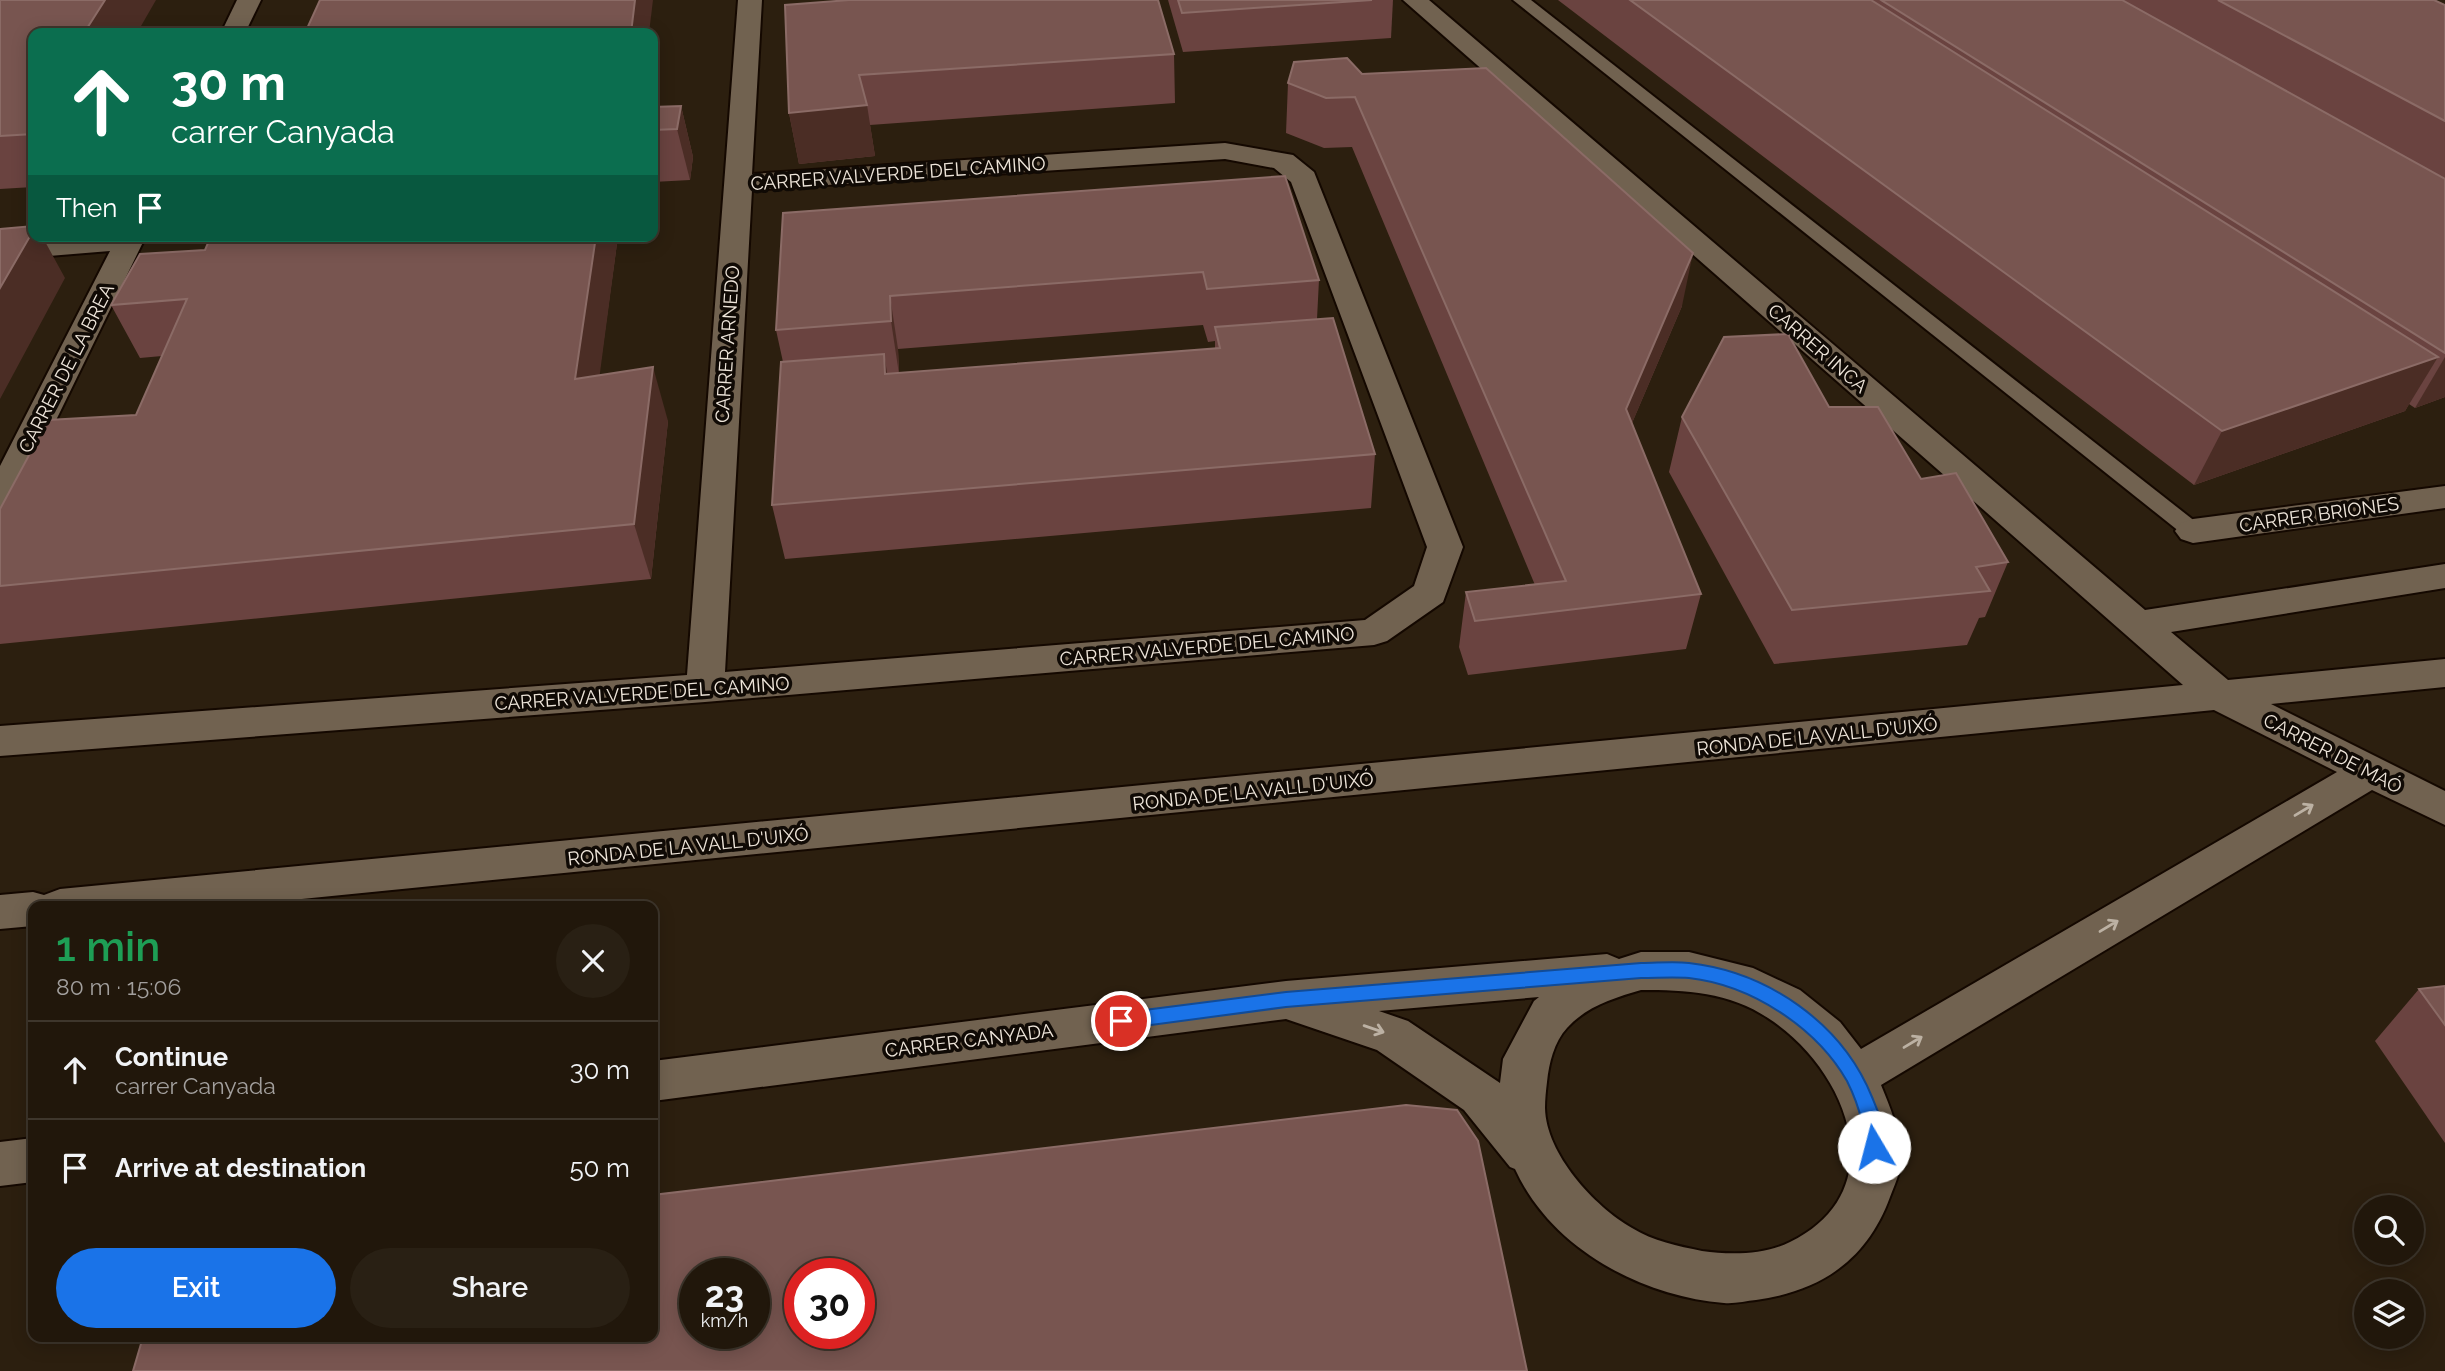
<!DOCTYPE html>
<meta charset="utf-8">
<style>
:root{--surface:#21170b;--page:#292014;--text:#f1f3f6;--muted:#a29f9d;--line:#3e362c;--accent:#1a73e8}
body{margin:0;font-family:Raleway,sans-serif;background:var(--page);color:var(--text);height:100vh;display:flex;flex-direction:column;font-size:26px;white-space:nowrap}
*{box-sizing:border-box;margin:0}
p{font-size:23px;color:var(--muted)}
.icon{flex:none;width:38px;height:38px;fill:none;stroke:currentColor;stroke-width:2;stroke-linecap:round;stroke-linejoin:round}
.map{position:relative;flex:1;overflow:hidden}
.side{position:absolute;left:28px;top:901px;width:630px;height:441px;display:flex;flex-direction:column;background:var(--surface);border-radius:14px;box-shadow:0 4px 18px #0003,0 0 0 2px var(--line)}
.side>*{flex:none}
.guide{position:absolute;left:28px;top:28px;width:630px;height:214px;border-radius:14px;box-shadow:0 4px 18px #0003,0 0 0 2px var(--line);background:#0b6e4f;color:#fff;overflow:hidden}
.fabs{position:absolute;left:2354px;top:1195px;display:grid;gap:14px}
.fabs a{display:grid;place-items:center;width:70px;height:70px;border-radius:50%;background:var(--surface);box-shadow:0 4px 18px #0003,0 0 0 2px var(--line);font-size:35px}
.speed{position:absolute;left:679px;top:1258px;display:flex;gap:14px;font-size:35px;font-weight:700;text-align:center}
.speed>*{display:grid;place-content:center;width:91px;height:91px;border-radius:50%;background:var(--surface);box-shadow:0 4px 18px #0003,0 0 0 2px var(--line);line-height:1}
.speed small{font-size:18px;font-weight:400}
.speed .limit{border:10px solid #d22;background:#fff;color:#111}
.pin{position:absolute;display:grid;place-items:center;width:60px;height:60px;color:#fff;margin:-30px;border:4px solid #fff;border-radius:50%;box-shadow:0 2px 7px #0007}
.me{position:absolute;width:77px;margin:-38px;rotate:352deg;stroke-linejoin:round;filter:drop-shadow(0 0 5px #0008)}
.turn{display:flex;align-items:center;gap:24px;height:147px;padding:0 28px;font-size:32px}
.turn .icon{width:91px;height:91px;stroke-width:2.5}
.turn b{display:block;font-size:49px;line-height:60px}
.then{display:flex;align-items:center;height:66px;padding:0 28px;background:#0003;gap:14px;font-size:26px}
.round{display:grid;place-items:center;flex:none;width:74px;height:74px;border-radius:37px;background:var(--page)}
.overview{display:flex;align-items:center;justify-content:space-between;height:119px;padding:0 28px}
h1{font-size:42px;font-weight:600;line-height:52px;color:#1e9e55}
.action{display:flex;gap:14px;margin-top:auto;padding:14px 28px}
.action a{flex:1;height:80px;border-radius:42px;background:var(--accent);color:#fff;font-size:28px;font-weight:600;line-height:80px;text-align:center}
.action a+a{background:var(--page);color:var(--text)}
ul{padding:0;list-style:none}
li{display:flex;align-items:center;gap:21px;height:98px;padding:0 28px;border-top:2px solid var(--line)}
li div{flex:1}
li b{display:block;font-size:26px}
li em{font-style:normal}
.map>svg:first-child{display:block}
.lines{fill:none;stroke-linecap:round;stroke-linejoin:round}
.lane-casing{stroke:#140800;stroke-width:4}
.street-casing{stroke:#140800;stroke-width:4}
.lane{fill:#716250;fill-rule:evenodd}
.street{fill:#716250;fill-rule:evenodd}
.wall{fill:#6a4340;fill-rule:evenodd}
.shaded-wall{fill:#4b2d25}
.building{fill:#785550;stroke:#8b6b66;stroke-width:2;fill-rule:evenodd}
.oneway{stroke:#bcb1a3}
.route{fill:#1a73e8;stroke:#114b97;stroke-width:2}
.labels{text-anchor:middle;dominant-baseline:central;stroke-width:7;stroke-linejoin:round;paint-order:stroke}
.street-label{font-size:19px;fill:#eee5da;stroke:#100a05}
</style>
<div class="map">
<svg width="2445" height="1371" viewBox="0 0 2445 1371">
<rect width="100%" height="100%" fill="#2c1f0f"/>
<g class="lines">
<g class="lane-casing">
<path id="lane" d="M1513,0h18l670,526 3,5 -3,5 -8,2 -8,-2z"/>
</g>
<g class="street-casing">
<g id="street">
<path d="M237,0h24l-16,33h-24z"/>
<path d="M738,0h24l-10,174 473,-31 68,12 21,17 149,375 -20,55 -56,39 -13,4 -669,57 -705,54v-30l687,-51zM1225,159l49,9 17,14 136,365 -13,39 -49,34 -640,52 27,-482z"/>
<path d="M1403,0h26l716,610 300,-46v24l-274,44 57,48 217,-21v28l-174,17 174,87v34l-73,-35 -491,295c11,27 24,57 18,87 -2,8 -6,17 -9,25 -23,63 -69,94 -134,103 -10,1 -22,4 -32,3 -84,-7 -173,-55 -209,-134l-5,-2 -46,-57 -87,-60 -91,-31 -633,82v-40l633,-80 321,-27 12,5 22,-7h48l64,16 47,22 40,32 21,27 476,-277 -123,-62 -1984,196h-197v20l-33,3v-34l33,-3 11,3 16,-6 2123,-204zM1641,990c45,0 88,2 127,28 79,51 128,172 22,224 -26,13 -59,13 -88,9 -24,-5 -49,-10 -70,-23 -38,-22 -86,-74 -87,-120 0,-9 1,-18 2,-26 2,-19 7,-40 20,-54 20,-22 47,-30 74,-38zM1539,997l-5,4 -31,58 -3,24 -92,-62 -29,-10z"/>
<path d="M77,236h69l-129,264 -5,8 -12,3v-45l110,-215 -110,9v-18z"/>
<path d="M2445,486v22l-252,35 -12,-4 -6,-8 6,-8 12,-4z"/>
<path d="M33,1138v44l-33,4v-44z"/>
</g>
</g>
<use href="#lane" class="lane"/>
<use href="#street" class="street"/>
</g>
<g class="wall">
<path d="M0,0l33,33v154l-33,2z"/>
<path d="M1168,0h225l-2,38 -208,14z"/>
<path d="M1558,0h876l11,5v392l-30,11 -6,-4 -4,7 -211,74z"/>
<path d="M785,5l389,49 1,49 -305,22 5,31 -76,8 -10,-51z"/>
<path d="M1362,74l320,232 -50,117 69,171 -15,55 -218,26 -9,-28 7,-55 69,-7 -183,-438 -28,1 -38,-15 2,-50z"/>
<path d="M681,106l12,51 -3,23 -37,2v-75z"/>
<path d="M783,213l536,67 -2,39 58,135 -4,54 -586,51 -13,-54 11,-143 -7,-32zM1203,325l5,17 7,-1v8l-316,24 -1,-24z"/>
<path d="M211,236h407l-19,139 69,46 -17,158 -651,65v-135l136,-94 26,-59 -22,2 -29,-53 94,-55z"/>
<path d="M1682,417l239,62 87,83 -23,55 -6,1 -12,27 -193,19 -105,-192z"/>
<path d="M2445,986v157l-70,-102 44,-52z"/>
</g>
<g class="shaded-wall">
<path d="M105,0h51l-19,33h-53z"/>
<path d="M635,0h18l-4,33h-18z"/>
<path d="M867,105l8,51 -76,8 -10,-51z"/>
<path d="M681,106l12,51 -3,23 -13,-51z"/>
<path d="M33,231v5h9l23,42 -65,121v-111z"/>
<path d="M596,236h22l-26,197 -17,-54z"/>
<path d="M1693,253l-11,53 -67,157 11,-54z"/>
<path d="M890,296l8,53 1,25 -8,-53z"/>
<path d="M884,354l9,54 -8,-34z"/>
<path d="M2438,357l-33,54 -211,74 28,-54z"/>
<path d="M2445,357v40l-30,11z"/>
<path d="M653,367l15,54 -17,158 -17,-55z"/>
</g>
<g class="building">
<path d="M0,0h105l-21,33h-51v101l-33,2z"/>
<path d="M320,0h315l-4,33h-326z"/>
<path d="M849,0h309l16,54 -315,21 8,30 -78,8 -4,-108z"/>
<path d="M1178,0h194l-190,13z"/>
<path d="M1630,0h241l567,357 -216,74z"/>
<path d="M1881,0h241l323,179v174z"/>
<path d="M2218,0h216l11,5v116z"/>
<path d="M1347,58l15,16 124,-6 207,185 -67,156 75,185 -226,27 -9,-29 100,-11 -211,-484 -29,1 -38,-15 6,-21z"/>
<path d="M681,106l-4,23 -24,1v-23z"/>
<path d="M1285,176l34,104 -112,9 -4,-17 -313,24 1,25 -115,9 7,-117z"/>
<path d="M33,226v5l-33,57v-59z"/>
<path d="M211,236h385l-21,143 78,-12 -19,157 -634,62v-77l48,-89 88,-5 51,-116 -76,6 29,-51 65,-4z"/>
<path d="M1333,318l42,136 -603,51 9,-143 103,-8 1,20 335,-26 -5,-21z"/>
<path d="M1788,334l41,73h49l43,72 35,-6 52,89 -32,5 14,24 -198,19 -110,-193 42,-80z"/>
<path d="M2445,986v39l-26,-36z"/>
<path d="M1406,1105l51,5 21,31 49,230h-1394l10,-34h510v-142zM695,1274h59v60h-59zM800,1274h59v60h-59z"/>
</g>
<defs><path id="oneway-shaft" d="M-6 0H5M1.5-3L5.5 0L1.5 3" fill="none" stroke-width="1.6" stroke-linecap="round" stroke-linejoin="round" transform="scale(1.75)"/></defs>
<g class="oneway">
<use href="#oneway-shaft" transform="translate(2304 810) rotate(-31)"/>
<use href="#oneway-shaft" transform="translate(2109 926) rotate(-31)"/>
<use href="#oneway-shaft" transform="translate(1374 1029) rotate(19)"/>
<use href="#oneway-shaft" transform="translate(1913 1042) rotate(-31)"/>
</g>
<path class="route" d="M1641,963c16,0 32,-2 48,0 79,9 153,60 183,134 7,17 17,38 9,56l-7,3 -7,-3c-5,-10 -2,-21 -5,-31 -3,-13 -9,-29 -15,-41 -31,-54 -96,-96 -158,-103 -16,-1 -32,0 -48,0l-355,29 -165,22 -7,-3 -3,-5 3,-6 7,-2 165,-21z"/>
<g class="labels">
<g class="street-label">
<text transform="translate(898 173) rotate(-4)">CARRER VALVERDE DEL CAMINO</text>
<text transform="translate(727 344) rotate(-86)">CARRER ARNEDO</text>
<text transform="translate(1818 348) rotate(41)">CARRER INCA</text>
<text transform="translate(66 368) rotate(-63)">CARRER DE LA BREA</text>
<text transform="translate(2319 514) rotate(-8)">CARRER BRIONES</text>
<text transform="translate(1207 646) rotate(-5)">CARRER VALVERDE DEL CAMINO</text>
<text transform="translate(642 693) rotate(-4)">CARRER VALVERDE DEL CAMINO</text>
<text transform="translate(1817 736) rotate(-6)">RONDA DE LA VALL D'UIXÓ</text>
<text transform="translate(2333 753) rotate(27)">CARRER DE MAÓ</text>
<text transform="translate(1253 791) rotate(-6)">RONDA DE LA VALL D'UIXÓ</text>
<text transform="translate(688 846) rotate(-6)">RONDA DE LA VALL D'UIXÓ</text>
<text transform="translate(969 1040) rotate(-7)">CARRER CANYADA</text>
</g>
</g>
</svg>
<div class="fabs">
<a><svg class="icon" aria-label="search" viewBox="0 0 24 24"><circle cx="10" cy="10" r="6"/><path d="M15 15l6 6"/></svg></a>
<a><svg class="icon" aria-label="layers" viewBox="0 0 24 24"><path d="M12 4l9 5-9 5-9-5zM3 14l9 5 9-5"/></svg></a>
</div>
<div class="speed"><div>23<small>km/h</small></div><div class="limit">30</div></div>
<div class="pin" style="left:1121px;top:1021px;background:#d93025"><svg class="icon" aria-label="arrive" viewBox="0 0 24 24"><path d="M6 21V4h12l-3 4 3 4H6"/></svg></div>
<svg class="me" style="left:1874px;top:1147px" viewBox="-20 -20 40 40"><circle r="19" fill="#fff"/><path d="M0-13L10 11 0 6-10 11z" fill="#1a73e8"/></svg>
<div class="guide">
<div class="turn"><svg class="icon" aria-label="ahead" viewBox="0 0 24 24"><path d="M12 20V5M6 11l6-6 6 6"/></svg><div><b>30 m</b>carrer Canyada</div></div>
<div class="then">Then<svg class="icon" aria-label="arrive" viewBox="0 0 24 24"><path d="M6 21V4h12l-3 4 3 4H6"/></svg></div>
</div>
<section class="side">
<div class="overview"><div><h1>1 min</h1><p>80 m · 15:06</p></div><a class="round"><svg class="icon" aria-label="close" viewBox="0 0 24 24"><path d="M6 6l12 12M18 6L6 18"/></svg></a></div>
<ul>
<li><svg class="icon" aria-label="ahead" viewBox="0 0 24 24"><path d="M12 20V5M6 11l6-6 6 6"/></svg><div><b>Continue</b><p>carrer Canyada</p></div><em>30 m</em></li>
<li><svg class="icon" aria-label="arrive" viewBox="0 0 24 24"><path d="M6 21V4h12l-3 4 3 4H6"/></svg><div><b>Arrive at destination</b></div><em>50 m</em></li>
</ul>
<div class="action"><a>Exit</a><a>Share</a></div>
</section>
</div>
